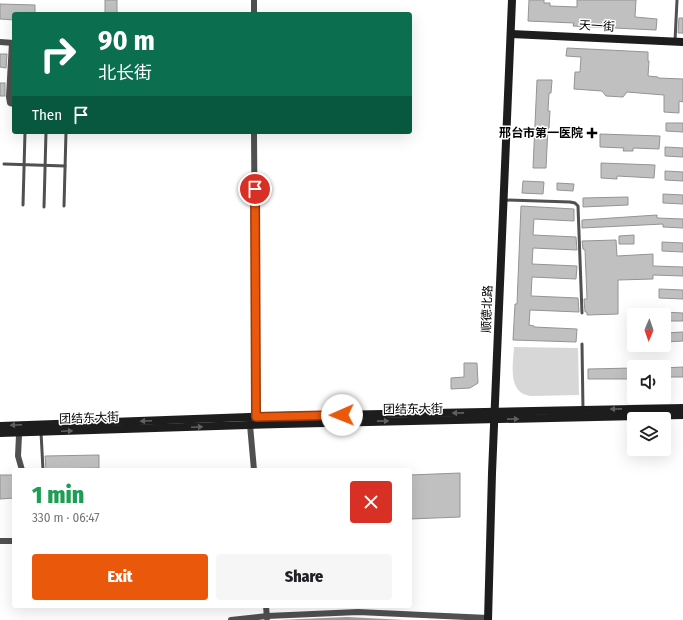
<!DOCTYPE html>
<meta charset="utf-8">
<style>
:root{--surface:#fff;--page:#f6f6f6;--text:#202124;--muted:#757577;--accent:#ea580c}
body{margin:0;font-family:"Fira Sans Condensed","Noto Sans SC",sans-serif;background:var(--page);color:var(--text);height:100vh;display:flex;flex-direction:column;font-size:15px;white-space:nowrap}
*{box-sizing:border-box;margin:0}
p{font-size:13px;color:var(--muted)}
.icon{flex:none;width:22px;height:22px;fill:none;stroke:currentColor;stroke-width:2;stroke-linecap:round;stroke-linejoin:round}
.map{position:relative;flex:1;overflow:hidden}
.panel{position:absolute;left:12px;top:468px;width:400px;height:140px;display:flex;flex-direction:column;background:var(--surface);border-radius:4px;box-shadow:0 4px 16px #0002}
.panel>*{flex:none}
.hud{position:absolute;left:12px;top:12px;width:400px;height:122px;border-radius:4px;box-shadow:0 4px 16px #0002;background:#0b6e4f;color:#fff;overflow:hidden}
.needle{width:26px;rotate:182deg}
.fabs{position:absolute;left:627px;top:308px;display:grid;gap:8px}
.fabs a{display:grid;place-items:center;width:44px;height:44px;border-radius:4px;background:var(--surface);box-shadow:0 4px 16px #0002;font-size:20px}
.pin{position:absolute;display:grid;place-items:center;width:34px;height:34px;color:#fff;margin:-17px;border:2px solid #fff;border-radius:50%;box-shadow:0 1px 4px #0007}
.me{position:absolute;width:44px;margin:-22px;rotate:269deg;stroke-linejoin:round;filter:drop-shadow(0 0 3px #0008)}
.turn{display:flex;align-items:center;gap:14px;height:84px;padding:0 20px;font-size:18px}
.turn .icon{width:52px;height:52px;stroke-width:2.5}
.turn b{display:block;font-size:28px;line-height:34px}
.then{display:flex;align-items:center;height:38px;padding:0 20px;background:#0003;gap:8px;font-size:15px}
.round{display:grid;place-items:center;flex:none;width:42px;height:42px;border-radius:4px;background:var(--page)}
.headline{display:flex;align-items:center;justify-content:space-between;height:68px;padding:0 20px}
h1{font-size:24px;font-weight:800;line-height:30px;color:#1e9e55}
.action{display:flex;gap:8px;margin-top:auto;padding:8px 20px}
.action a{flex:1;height:46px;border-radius:4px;background:var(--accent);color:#fff;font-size:16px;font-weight:800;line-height:46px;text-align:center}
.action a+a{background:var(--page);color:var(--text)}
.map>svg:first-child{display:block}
.green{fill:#d7d7d7}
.water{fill:#9e9e9e}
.building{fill:#c0c0c0;stroke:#949494}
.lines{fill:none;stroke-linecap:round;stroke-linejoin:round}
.lane{stroke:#505050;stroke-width:3}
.street{stroke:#505050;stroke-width:6}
.secondary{stroke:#1d1d1d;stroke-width:8}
.oneway{fill:#616161}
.route-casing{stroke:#983908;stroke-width:10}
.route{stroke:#ea580c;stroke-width:7}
.poi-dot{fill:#000;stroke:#fff;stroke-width:1.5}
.labels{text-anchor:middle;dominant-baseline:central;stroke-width:3;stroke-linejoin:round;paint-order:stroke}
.street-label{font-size:12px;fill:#000;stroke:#fff}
.poi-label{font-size:12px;font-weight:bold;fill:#000;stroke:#fff;text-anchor:end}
</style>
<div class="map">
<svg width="683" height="620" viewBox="0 0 683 620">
<rect width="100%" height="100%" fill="#fff"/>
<path class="green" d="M514,347l64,1 1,47 -47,1c-25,-2 -19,-31 -18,-49z"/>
<path class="water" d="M347,617l58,3h-126z"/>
<g class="building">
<rect x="105" y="0" width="12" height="14"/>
<path d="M529,0h15v3h6v3l27,1v-7h59l-1,17 22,2 -1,11 -83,-4 1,-3 -46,-2z"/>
<path d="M0,4l35,1v9h-21v6l-14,-1z"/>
<path d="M679,18h4v15h-5z"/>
<path d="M567,48l81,4v9h1l-1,15 10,1v1l25,1v23l-4,-1v12l-15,-1v-17l-37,-3 -4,5 -17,-1 -4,-5 -28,-2 1,-17h5l1,-15 -15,-1z"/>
<path d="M0,54h7l-1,14 -6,-1z"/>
<path d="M537,80h15l-1,13h-2l-1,18h2l-1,17h-1l-2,40h-13z"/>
<rect x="0" y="83" width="5" height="13"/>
<path d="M666,123h17v9l-17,-1z"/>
<path d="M600,134l60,2 -1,13 -26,-1v3h-10l1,-3 -24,-1z"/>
<path d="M665,147l18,1v9l-18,-1z"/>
<path d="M601,163l54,2 -1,13 -37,-2v3l-16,-1z"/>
<path d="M665,171l18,1v9l-18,-1z"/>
<path d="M523,181l21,1 -1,12 -21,-1z"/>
<path d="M557,183l17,1 -1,7 -16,-1z"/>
<path d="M663,194l20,1v9l-20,-1z"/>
<path d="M628,197v8l-45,2v-9z"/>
<path d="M521,206l53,3v12l-40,-2 -1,16 43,2 1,13 -44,-2 -1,16 45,2 -1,13 -44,-2 -1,19 47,2 1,14 -49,-2 -1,15 5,1v1l43,2 -1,13 -63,-2 2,-36h2z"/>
<path d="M657,215v3l26,1v9l-20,-1v-3l-81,4v-8z"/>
<path d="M634,235v9h-15v-8z"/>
<path d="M616,240l1,16 36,-2v12l30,1v9l-30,-1v4l-35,1v34l-31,1v-3h-2l-1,-13h3l-2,-49 -2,-1 -1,-8z"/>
<path d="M662,242l21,1v9l-21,-1z"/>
<path d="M659,289l24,1v9l-24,-1z"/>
<path d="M664,312l19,1v8h-19z"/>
<path d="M683,332v9l-19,1v-9z"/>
<path d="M464,363h13l1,20 -8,5 -19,1v-11l13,-1z"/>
<path d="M683,367v10h-19v-9z"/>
<path d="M634,368v11h-46v-10z"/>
<path d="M99,455v13l-53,1 -1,-13z"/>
<path d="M460,473v44l-50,2v-44z"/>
<path d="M0,475h14v23l-14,1z"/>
</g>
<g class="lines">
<g class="lane">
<path d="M675,41l2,-41"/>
<path d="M4,164l61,2"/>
<path d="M504,200l66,2 5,1 3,3 4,107"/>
<path d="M23,205l2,-73"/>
<path d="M64,206l2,-74"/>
<path d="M44,207l2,-75"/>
<path d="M582,344l1,66"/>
<path d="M41,432l2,38"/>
</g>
<g class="street">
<path d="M254,0v14"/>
<path d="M0,42l14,1"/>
<path d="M12,43l-3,54 1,6 4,1"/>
<path d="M254,132l2,285"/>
<path d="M250,425l4,45"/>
<path d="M19,435l-1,21 4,14"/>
<path d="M0,541h14"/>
<path d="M266,606l1,12"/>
<path d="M231,620l36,-4 91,-4 130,6"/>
</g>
<g class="secondary">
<path d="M511,34l172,8"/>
<path d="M0,426l280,-10 403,-8"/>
<path d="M0,433l281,-9 402,-9"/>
<path d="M488,620l4,-147 20,-473"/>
</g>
</g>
<defs><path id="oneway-solid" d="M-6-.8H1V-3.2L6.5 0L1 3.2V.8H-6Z"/></defs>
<g class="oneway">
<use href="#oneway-solid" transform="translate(616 409) rotate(179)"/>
<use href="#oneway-solid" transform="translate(458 413) rotate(179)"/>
<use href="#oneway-solid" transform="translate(513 419) rotate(-1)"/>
<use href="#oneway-solid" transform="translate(146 421) rotate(178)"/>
<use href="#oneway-solid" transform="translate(383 421) rotate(-1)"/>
<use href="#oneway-solid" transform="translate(16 425) rotate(178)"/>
<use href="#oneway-solid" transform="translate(197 427) rotate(-2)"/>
<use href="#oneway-solid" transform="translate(67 431) rotate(-2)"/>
</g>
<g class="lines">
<g class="route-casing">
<path id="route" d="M255,189l1,228 86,-2"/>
</g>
<use href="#route" class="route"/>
</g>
<path class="poi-dot" d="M590 127h4v4h4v4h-4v4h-4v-4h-4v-4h4z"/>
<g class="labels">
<g class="street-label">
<text transform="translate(597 26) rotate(3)">天一街</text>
<text transform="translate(487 309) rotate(-88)">顺德北路</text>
<text transform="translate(413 409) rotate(-1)">团结东大街</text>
<text transform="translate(89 418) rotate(-2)">团结东大街</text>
</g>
<g class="poi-label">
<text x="583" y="133">邢台市第一医院</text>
</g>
</g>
</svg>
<div class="fabs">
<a><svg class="needle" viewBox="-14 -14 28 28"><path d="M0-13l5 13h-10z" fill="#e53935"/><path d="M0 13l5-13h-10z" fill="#757577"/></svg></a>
<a><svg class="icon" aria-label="sound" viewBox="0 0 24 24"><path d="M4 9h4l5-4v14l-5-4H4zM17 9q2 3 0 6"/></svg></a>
<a><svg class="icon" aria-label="layers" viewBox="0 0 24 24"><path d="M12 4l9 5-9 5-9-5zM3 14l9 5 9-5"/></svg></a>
</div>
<div class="pin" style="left:255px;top:189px;background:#d93025"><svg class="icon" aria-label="arrive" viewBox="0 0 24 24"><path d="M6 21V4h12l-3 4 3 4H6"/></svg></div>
<svg class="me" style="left:342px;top:415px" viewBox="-20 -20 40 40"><circle r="19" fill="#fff"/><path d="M0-13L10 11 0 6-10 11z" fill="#ea580c"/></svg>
<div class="hud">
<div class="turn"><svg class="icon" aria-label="right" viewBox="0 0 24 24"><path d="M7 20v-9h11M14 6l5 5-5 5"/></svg><div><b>90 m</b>北长街</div></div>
<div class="then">Then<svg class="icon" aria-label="arrive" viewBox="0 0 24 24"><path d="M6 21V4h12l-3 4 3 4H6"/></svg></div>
</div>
<section class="panel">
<div class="headline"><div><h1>1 min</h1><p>330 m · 06:47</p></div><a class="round" style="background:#d93025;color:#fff"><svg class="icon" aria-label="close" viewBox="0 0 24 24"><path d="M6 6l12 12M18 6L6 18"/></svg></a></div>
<div class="action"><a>Exit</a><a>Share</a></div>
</section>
</div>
